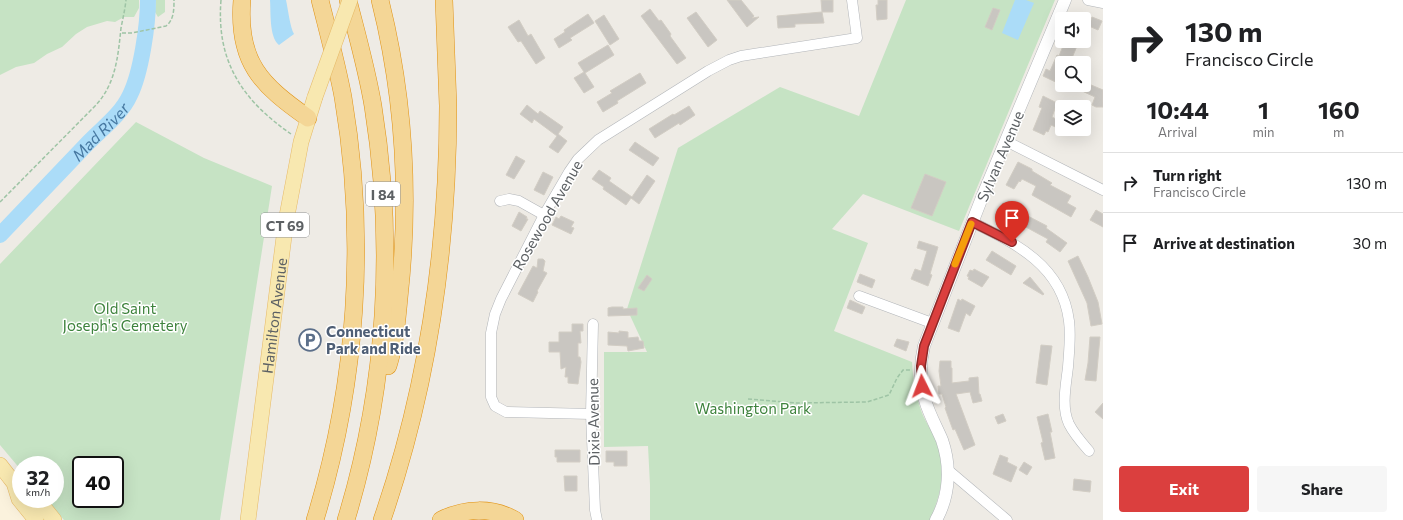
<!DOCTYPE html>
<style>
:root{--surface:#fff;--page:#f6f6f6;--text:#202124;--muted:#757577;--line:#e0e0e0;--accent:#db3f3e}
body{margin:0;font-family:Commissioner,sans-serif;background:var(--page);color:var(--text);height:100vh;display:flex;flex-direction:column;font-size:15px;white-space:nowrap}
*{box-sizing:border-box;margin:0}
p{font-size:13px;color:var(--muted)}
.icon{flex:none;width:22px;height:22px;fill:none;stroke:currentColor;stroke-width:2;stroke-linecap:round;stroke-linejoin:round}
.map{position:relative;flex:1;overflow:hidden}
.sheet{display:flex;flex-direction:column;background:var(--surface);width:300px}
.sheet>*{flex:none}
.hud{background:#fff;color:var(--text);overflow:hidden}
.tools{position:absolute;left:1055px;top:12px;display:grid;gap:8px}
.tools a{display:grid;place-items:center;width:36px;height:36px;border-radius:4px;background:var(--surface);box-shadow:0 4px 16px #0002;font-size:20px}
.speed{position:absolute;left:12px;top:456px;display:flex;gap:8px;font-size:20px;font-weight:700;text-align:center}
.speed>*{display:grid;place-content:center;width:52px;height:52px;border-radius:50%;background:var(--surface);box-shadow:0 4px 16px #0002;line-height:1}
.speed small{font-size:10px;font-weight:400}
.speed .limit{border:2px solid #111;border-radius:6px;background:#fff;color:#111}
.pin{position:absolute;display:grid;place-items:center;width:34px;height:34px;color:#fff;margin:-41px -17px;border-radius:50% 50% 50% 0;rotate:-45deg;box-shadow:0 0 4px #0007}
.pin .icon{rotate:45deg}
.me{position:absolute;width:44px;margin:-22px;rotate:357deg;stroke-linejoin:round;filter:drop-shadow(0 0 3px #0008)}
.turn{display:flex;align-items:center;gap:14px;height:84px;padding:0 16px;font-size:18px}
.turn .icon{width:52px;height:52px;stroke-width:2.5}
.turn b{display:block;font-size:28px;line-height:34px}
.eta{display:flex;justify-content:space-evenly;align-items:center;height:68px;text-align:center}
.eta b{font-size:24px;font-weight:700;line-height:28px}
.button{display:flex;gap:8px;margin-top:auto;padding:8px 16px}
.button a{flex:1;height:46px;border-radius:4px;background:var(--accent);color:#fff;font-size:16px;font-weight:700;line-height:46px;text-align:center}
.button a+a{background:var(--page);color:var(--text)}
ul{padding:0;list-style:none}
li{display:flex;align-items:center;gap:12px;height:60px;padding:0 16px;border-top:1px solid var(--line)}
li div{flex:1}
li b{display:block;font-size:15px}
li em{font-style:normal}
main{display:flex;flex:1;min-height:0}
.map>svg:first-child{display:block}
.commercial{fill:#fbf2dd}
.green{fill:#c6e3c4;fill-rule:evenodd}
.water{fill:#abdcf8}
.lines{fill:none;stroke-linecap:round;stroke-linejoin:round}
.river{stroke:#abdcf8;stroke-width:16}
.building{fill:#c9c6c1;stroke:#d2cdc4}
.minor-casing{stroke:#b2b5b9;stroke-width:11}
.tertiary-casing{stroke:#b2b5b9;stroke-width:13}
.primary-casing{stroke:#e6b966;stroke-width:16}
.motorway-casing{stroke:#e09213;stroke-width:18}
.path{stroke:#9ec4a5;stroke-width:1.5;stroke-dasharray:4 2;stroke-linecap:butt}
.minor{stroke:#fff;stroke-width:10}
.tertiary{stroke:#fff;stroke-width:12}
.primary{stroke:#f8e8b0;stroke-width:15}
.motorway{stroke:#f4d696;stroke-width:17}
.primary-bridge-casing{stroke:#e6b966;stroke-width:16;stroke-linecap:butt}
.primary-bridge{stroke:#f8e8b0;stroke-width:15}
.route-casing{stroke:#8e2928;stroke-width:10}
.route{stroke:#db3f3e;stroke-width:7}
.slow{stroke:#f59e0b;stroke-width:7}
.labels{text-anchor:middle;dominant-baseline:central;stroke-width:3;stroke-linejoin:round;paint-order:stroke}
.shield{fill:#fff;stroke:#8e9092;stroke-width:1}
.shield-label{font-size:14px;font-weight:bold;fill:#5d6164}
.street-label{font-size:15px;fill:#5d6164;stroke:#fff}
.park-label{font-size:15px;fill:#3e833d;stroke:#fff}
.service-label{font-size:15px;font-weight:bold;fill:#4e5e75;stroke:#fff;text-anchor:start}
.water-label{font-size:16px;font-style:italic;fill:#4678a1;stroke:#fff}
</style>
<main>
<div class="map">
<svg width="1103" height="520" viewBox="0 0 1103 520">
<rect width="100%" height="100%" fill="#eeebe5"/>
<path class="commercial" d="M0,476l38,44h-38z"/>
<g class="green">
<path d="M0,0h139v8l-5,9h-10l-9,5 -8,-1 -20,6 -11,7 -14,13 -15,7 -13,9 -18,4 -16,8z"/>
<path d="M156,0h9v12l-7,5 -3,-5z"/>
<path d="M906,0h149l-96,231 -96,-37 -31,35 36,14 -34,88 78,31c1,17 4,34 10,51 4,10 11,19 15,30 10,27 4,51 -7,77h-280v-35l-2,-39 -44,1v-95h43l-20,-43 51,-161 102,-61 79,29z"/>
<path d="M136,122l68,36 68,28 -52,334h-156l-18,-21h9v-34h-34v5l-21,-25v-181zM81,465h34v34h-34z"/>
</g>
<g class="water">
<path d="M270,0h16c2,9 4,27 8,34l-15,11c-10,-8 -8,-33 -9,-45z"/>
<path d="M1015,0h11l8,3 -16,37 -16,-7z"/>
</g>
<g class="lines">
<path class="river" id="s1" d="M0,235c29,-30 57,-60 86,-90 15,-16 35,-30 44,-50 11,-22 18,-70 18,-95"/>
</g>
<g class="building">
<path d="M727,0h14l13,16 -2,2 7,-1 -12,10z"/>
<path d="M821,0h12v12h-11l2,11 -29,1v3l-17,1 -1,-12 45,-4z"/>
<path d="M878,0h9v19l-10,1 -1,-15h2z"/>
<path d="M993,8l7,2 -8,20 -7,-3z"/>
<path d="M650,9l9,12 2,-1 10,14 -1,2 16,22 -9,6 -36,-48z"/>
<path d="M696,12l21,28 -9,7 -21,-29z"/>
<path d="M588,14l6,9 -24,15 2,2 -13,8 -5,-9 11,-7 -1,-2z"/>
<path d="M604,15l15,24 -9,6 -15,-24z"/>
<path d="M1092,17l10,4 -4,9 -9,-4z"/>
<path d="M519,20l9,16 3,-2 14,24 -9,6 -15,-23 -3,1 -10,-15z"/>
<path d="M1065,41h14l-7,17 2,5h-12v22l-19,-9 3,-7 4,2 7,-16 2,1z"/>
<path d="M608,45l6,10 -29,18 9,14 -10,6 -10,-15 10,-6 -6,-9z"/>
<path d="M640,73l6,10 -29,18 1,2 -15,9 -6,-10 15,-9 -2,-2z"/>
<path d="M1084,82l19,8v17h-7l-4,-2 3,-8 -15,-7 3,-5h1z"/>
<path d="M1043,96l14,7 -5,14 10,5v8l-11,-5 -3,7 -2,-1 -2,4 -11,-5 9,-22 -3,-1z"/>
<path d="M527,105l11,9 2,-3 23,16 -5,7 9,7 -9,12 -9,-6 8,-11 -23,-17 -2,4 -12,-9z"/>
<path d="M689,106l6,9 -15,10 -1,-2 -24,15 -6,-9 24,-15 1,1z"/>
<path d="M635,142l24,16 -6,8 -24,-16z"/>
<path d="M516,156l9,5 -11,18 -8,-4z"/>
<path d="M1018,162l14,7v2l20,12 -2,2 21,11 -4,7 9,5 -5,9 -39,-22 4,-9 -14,-7 -2,3 -1,-1 -5,8 -8,-4z"/>
<path d="M599,170l12,8 -2,3 23,16 15,-22 8,6 -16,23 -8,-6 -5,7 -23,-16 1,-2 -12,-8z"/>
<path d="M543,172l10,5 -9,18 -10,-5z"/>
<path d="M925,174l21,8 -14,34 -21,-8z"/>
<path d="M1003,203l44,23 -1,2 21,15 -7,9 -14,-10 2,-3 -50,-27z"/>
<path d="M1096,210l7,4v13l-13,-7z"/>
<path d="M519,212l8,5 -1,2h2l-7,12 -9,-5z"/>
<path d="M561,216l13,6 -3,5 3,1 -3,6 -19,-9 4,-8 3,2z"/>
<path d="M919,241l19,6 -8,27 2,1 -4,11 -17,-7 4,-10 6,2 6,-20 -10,-3z"/>
<path d="M992,251l24,15 -5,9 -25,-15z"/>
<path d="M1078,256l10,21 10,25 4,22 -11,2 -4,-23 -19,-42z"/>
<path d="M538,259h5l2,2 -2,10 4,2 -10,18 1,1 -5,10 -15,-8 15,-28 4,2z"/>
<path d="M974,269l15,8 -7,10 -14,-8 1,-2 -2,-1 3,-6 3,1z"/>
<path d="M860,274l15,6 -3,8 -15,-6z"/>
<path d="M647,275l5,4 -8,12 -6,-3z"/>
<path d="M1030,277l14,17 -1,1 -20,-12z"/>
<path d="M958,299l3,2 1,-2 13,7 -5,10 -4,-3 -7,19 -11,-4z"/>
<path d="M850,300l15,7 -3,7 -15,-6z"/>
<path d="M612,307h11v2l14,-1v7l-29,1v-8z"/>
<path d="M572,324h11v7h-3l1,12h-3v14h2l1,5 -3,22 -10,-1v-6h-3l1,-10 -5,2 -1,-17h-11v-10h10v-10h13z"/>
<path d="M619,331l9,1v6l10,-1 1,4h4l1,7 -16,3 -1,-5 -19,-1v-13l11,1z"/>
<path d="M1090,337h10l-4,44 -11,-1 3,-17z"/>
<path d="M897,339l12,3 -3,9 -12,-5z"/>
<path d="M1041,345l11,1 -5,39 -11,-2z"/>
<path d="M940,361h11v7h1v15l17,-2v-3l9,-1 1,17h1l2,7 -9,2 -3,-11 -14,2 19,51 -11,5 -9,-21 -2,1 -8,-22 1,-1 -4,-13h-3l-1,-8h3l-2,-15z"/>
<path d="M1103,403v16l-8,-7z"/>
<path d="M1003,414l3,7 -8,3 -3,-7z"/>
<path d="M1048,414l4,18h-2l5,26 -10,2 -4,-17 2,-1 -6,-25z"/>
<path d="M555,450h25v12h-23v-5h-2z"/>
<path d="M606,451h21v15h-13v-4h-8z"/>
<path d="M1000,455l8,3 -1,4 10,5 -6,15 -18,-8z"/>
<path d="M1024,462l8,5 -5,8 -8,-5z"/>
<path d="M564,476h13v15h-12z"/>
<path d="M1074,479l17,2 -1,11 -17,-2z"/>
</g>
<g class="lines">
<g class="minor-casing">
<g id="minor">
<path d="M1088,0l15,3"/>
<path d="M1006,141l97,49"/>
<path d="M500,201l9,-2 10,2 25,14"/>
<path d="M972,222c45,22 90,44 97,99 2,15 0,31 -1,46 -2,18 -7,40 1,57 5,10 13,19 20,27"/>
<path d="M859,296l73,27"/>
<path d="M593,324l-2,90 4,96 2,10"/>
<path d="M591,414l-85,-2 -11,-6 -4,-9v-64l4,-19 6,-15 43,-84 25,-43 9,-13 20,-19 110,-69 21,-11 12,-4 116,-18 -5,-38"/>
<path d="M948,470l59,50"/>
</g>
</g>
<g class="tertiary-casing">
<path id="tertiary" d="M936,520c14,-25 15,-54 6,-80 -6,-14 -13,-26 -17,-40 -5,-17 -5,-37 -1,-54l59,-151 82,-195"/>
</g>
<g class="primary-casing">
<g id="primary">
<path d="M0,465l14,18 5,16 17,21"/>
<path d="M37,499l17,21"/>
<path id="s2" d="M248,520l38,-299 15,-79 14,-45"/>
</g>
</g>
<g class="motorway-casing">
<g id="motorway">
<path d="M242,0c-5,62 19,85 66,118"/>
<path d="M380,0c24,96 30,199 19,298 -2,22 -4,46 -11,68"/>
<path d="M315,520c42,-137 52,-281 28,-423 -6,-32 -15,-65 -23,-97"/>
<path d="M346,520c41,-134 49,-276 27,-414 -6,-36 -16,-71 -25,-106"/>
<path d="M382,520c46,-133 66,-273 66,-414 -1,-35 -3,-71 -4,-106"/>
<path d="M441,520c24,-12 51,-13 74,0"/>
</g>
</g>
<g class="path">
<path d="M221,0c-5,61 21,100 70,134"/>
<path d="M122,33h10l34,-7c8,-6 8,-17 8,-26"/>
<path d="M0,202l95,-96c21,-22 23,-50 26,-78 2,-10 4,-19 5,-28"/>
<path d="M748,399l48,4 71,-1 22,-7 8,-17 6,-8h9"/>
</g>
<use href="#minor" class="minor"/>
<use href="#tertiary" class="tertiary"/>
<use href="#primary" class="primary"/>
<use href="#motorway" class="motorway"/>
<g class="primary-bridge-casing">
<path id="primary-bridge" d="M315,97l35,-97"/>
</g>
<use href="#primary-bridge" class="primary-bridge"/>
</g>
<g class="lines">
<g class="route-casing">
<path id="route" d="M922,386l-1,-20 3,-20 48,-124 40,20"/>
</g>
<use href="#route" class="route"/>
<path class="slow" d="M955,264l16,-40"/>
</g>
<defs>
<g id="parking-ring" transform="scale(1.15)"><circle r="9.5" fill="#fff" stroke="#5c6f8a" stroke-width="1.5"/><path d="M-3.5-5.5H1a3.5 3.5 0 0 1 0 7H-1V5.5H-3.5ZM-1-3.4V-.6H.8a1.4 1.4 0 0 0 0-2.8Z" fill="#5c6f8a"/></g>
</defs>
<g fill-rule="evenodd">
<use href="#parking-ring" x="310" y="340"/>
</g>
<g class="labels">
<g class="shield">
<rect x="366" y="182" width="34" height="24" rx="3"/>
<rect x="261" y="213" width="48" height="24" rx="3"/>
</g>
<g class="shield-label">
<text x="383" y="194">I 84</text>
<text x="285" y="225">CT 69</text>
</g>
<g class="street-label">
<text transform="translate(1000 156) rotate(-67)">Sylvan Avenue</text>
<text transform="translate(547 215) rotate(-60)">Rosewood Avenue</text>
<text stroke="none"><textPath href="#s2" startOffset="206">Hamilton Avenue</textPath></text>
<text transform="translate(593 422) rotate(-91)">Dixie Avenue</text>
</g>
<g class="park-label">
<text x="125" y="308">Old Saint<tspan x="125" dy="17">Joseph's Cemetery</tspan></text>
<text x="753" y="408">Washington Park</text>
</g>
<g class="service-label">
<text x="326" y="331">Connecticut<tspan x="326" dy="17">Park and Ride</tspan></text>
</g>
<g class="water-label">
<text stroke="none"><textPath href="#s1" startOffset="144">Mad River</textPath></text>
</g>
</g>
</svg>
<div class="tools">
<a><svg class="icon" aria-label="sound" viewBox="0 0 24 24"><path d="M4 9h4l5-4v14l-5-4H4zM17 9q2 3 0 6"/></svg></a>
<a><svg class="icon" aria-label="search" viewBox="0 0 24 24"><circle cx="10" cy="10" r="6"/><path d="M15 15l6 6"/></svg></a>
<a><svg class="icon" aria-label="layers" viewBox="0 0 24 24"><path d="M12 4l9 5-9 5-9-5zM3 14l9 5 9-5"/></svg></a>
</div>
<div class="speed"><div>32<small>km/h</small></div><div class="limit">40</div></div>
<div class="pin" style="left:1012px;top:242px;background:#d93025"><svg class="icon" aria-label="arrive" viewBox="0 0 24 24"><path d="M6 21V4h12l-3 4 3 4H6"/></svg></div>
<svg class="me" style="left:922px;top:386px" viewBox="-20 -20 40 40"><path d="M0-17L14 15 0 8-14 15z" fill="#db3f3e" stroke="#fff" stroke-width="4"/></svg>
</div>
<section class="sheet">
<div class="hud">
<div class="turn"><svg class="icon" aria-label="right" viewBox="0 0 24 24"><path d="M7 20v-9h11M14 6l5 5-5 5"/></svg><div><b>130 m</b>Francisco Circle</div></div>
</div>
<div class="eta">
<div><b>10:44</b><p>Arrival</p></div>
<div><b>1</b><p>min</p></div>
<div><b>160</b><p>m</p></div>
</div>
<ul>
<li><svg class="icon" aria-label="right" viewBox="0 0 24 24"><path d="M7 20v-9h11M14 6l5 5-5 5"/></svg><div><b>Turn right</b><p>Francisco Circle</p></div><em>130 m</em></li>
<li><svg class="icon" aria-label="arrive" viewBox="0 0 24 24"><path d="M6 21V4h12l-3 4 3 4H6"/></svg><div><b>Arrive at destination</b></div><em>30 m</em></li>
</ul>
<div class="button"><a>Exit</a><a>Share</a></div>
</section>
</main>
